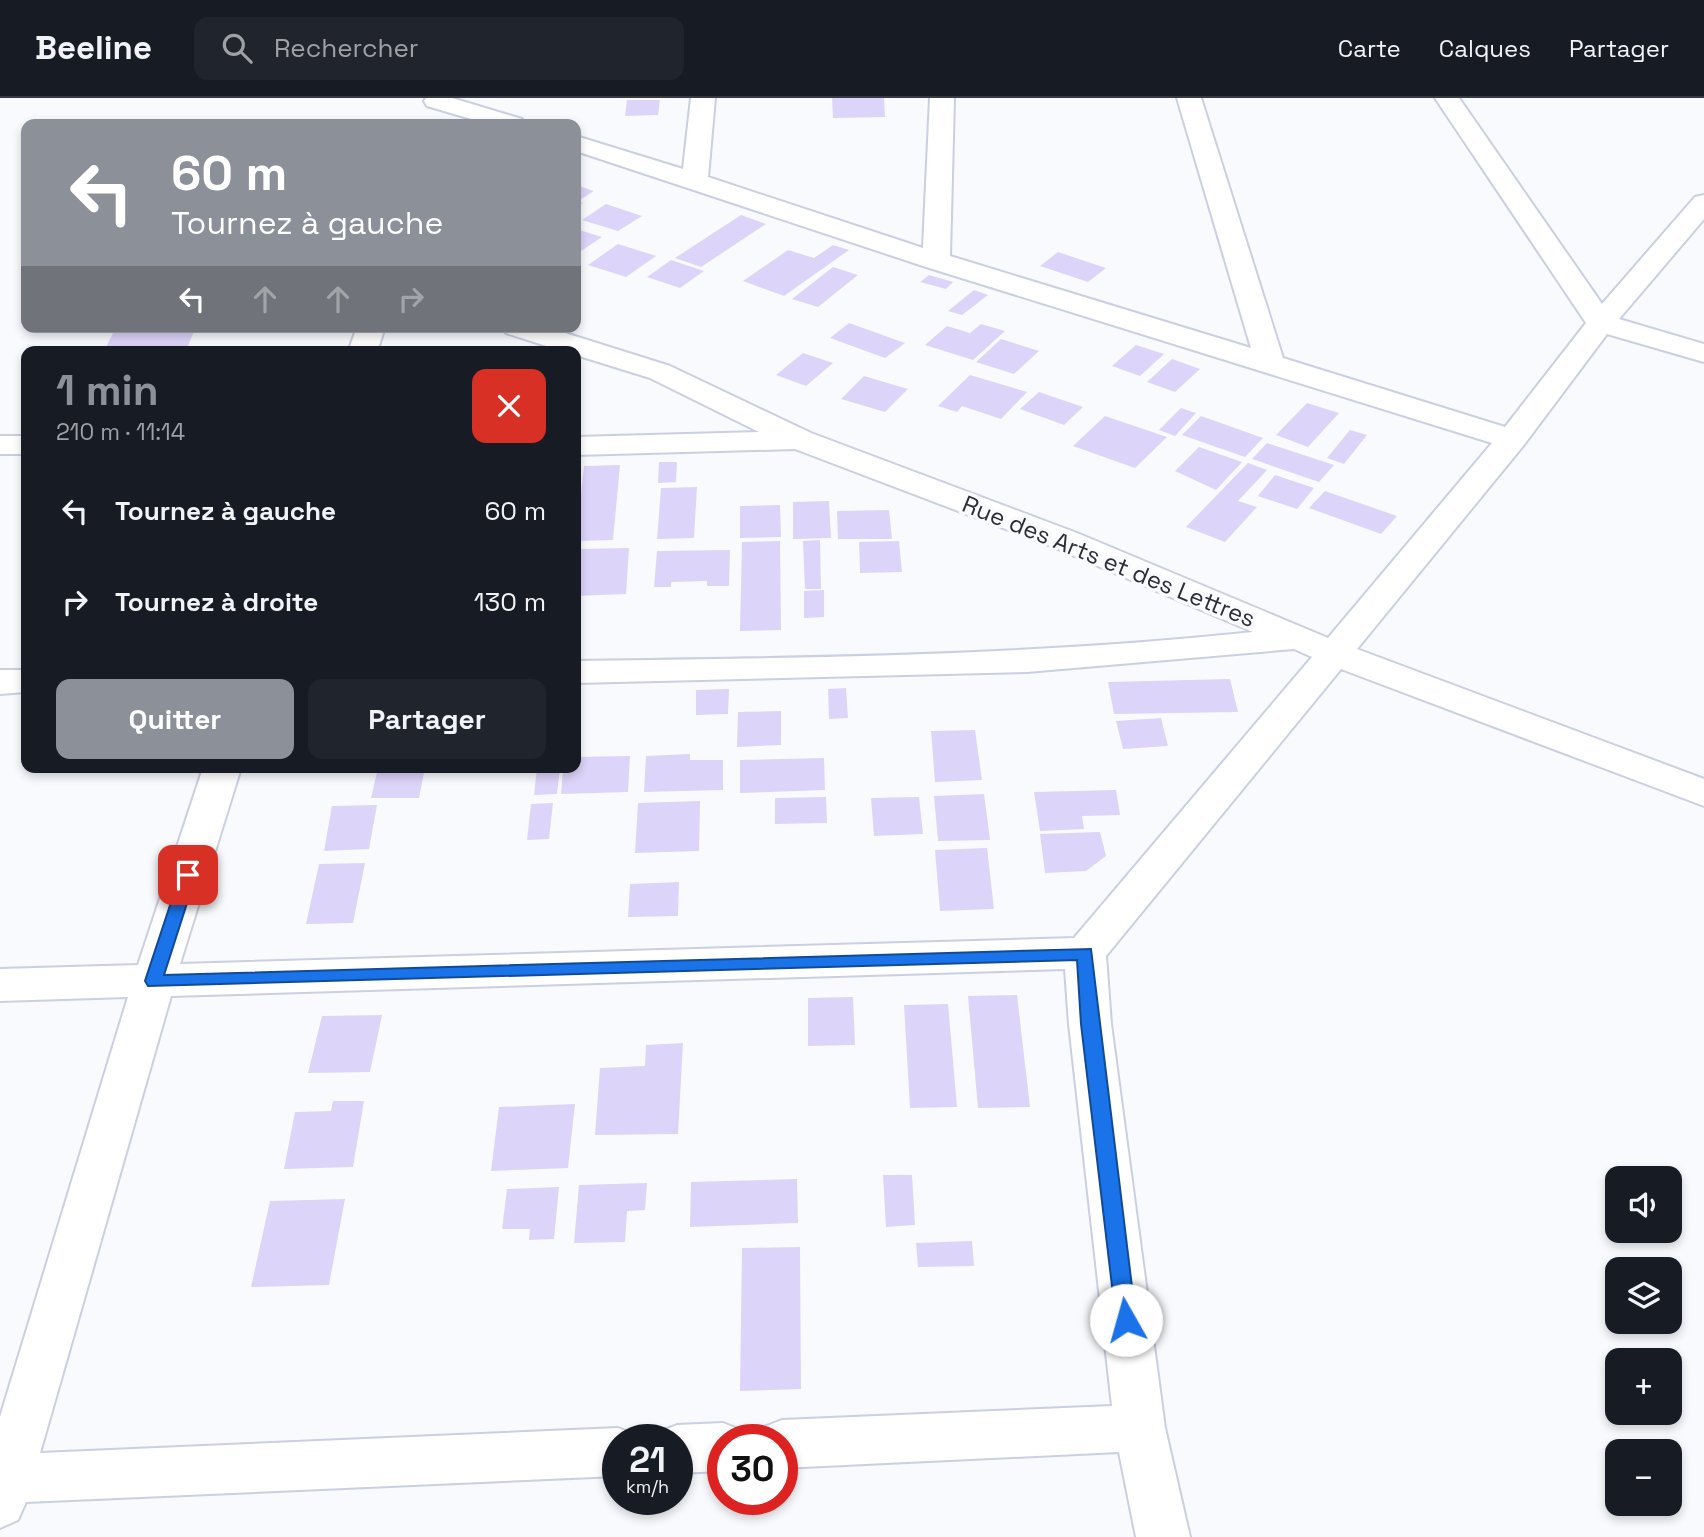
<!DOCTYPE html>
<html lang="fr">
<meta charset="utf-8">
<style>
:root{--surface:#171b24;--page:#20242c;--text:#f1f3f6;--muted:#9ea1a6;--line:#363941;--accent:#8c9099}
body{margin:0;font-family:"Space Grotesk",sans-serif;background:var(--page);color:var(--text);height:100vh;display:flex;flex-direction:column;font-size:26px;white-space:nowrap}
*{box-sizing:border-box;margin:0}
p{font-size:23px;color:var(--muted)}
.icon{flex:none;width:38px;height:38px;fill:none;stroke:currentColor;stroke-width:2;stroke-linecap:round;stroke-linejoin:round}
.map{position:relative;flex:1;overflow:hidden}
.panel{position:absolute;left:21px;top:248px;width:560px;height:427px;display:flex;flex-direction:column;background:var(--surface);border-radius:14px;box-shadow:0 4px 10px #0003}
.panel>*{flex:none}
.guide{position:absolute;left:21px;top:21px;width:560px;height:214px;border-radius:14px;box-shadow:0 4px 10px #0003;background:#8c9099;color:#fff;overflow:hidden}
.tools{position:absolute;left:1605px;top:1068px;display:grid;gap:14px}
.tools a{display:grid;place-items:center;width:77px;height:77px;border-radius:14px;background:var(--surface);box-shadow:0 4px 10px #0003;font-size:35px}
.speed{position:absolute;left:602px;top:1326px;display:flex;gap:14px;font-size:35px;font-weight:700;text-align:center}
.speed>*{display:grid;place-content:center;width:91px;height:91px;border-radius:50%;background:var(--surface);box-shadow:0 4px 10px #0003;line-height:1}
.speed small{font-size:18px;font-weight:400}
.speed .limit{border:10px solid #d22;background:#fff;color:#111}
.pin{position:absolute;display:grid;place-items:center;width:60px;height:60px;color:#fff;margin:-30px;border-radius:14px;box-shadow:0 4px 10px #0006}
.me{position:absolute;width:77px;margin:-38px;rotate:353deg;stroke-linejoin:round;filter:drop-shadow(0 0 5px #0008)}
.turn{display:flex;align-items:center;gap:24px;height:147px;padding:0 35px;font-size:32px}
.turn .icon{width:91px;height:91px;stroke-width:2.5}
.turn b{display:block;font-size:49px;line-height:60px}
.lanes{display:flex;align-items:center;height:66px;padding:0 35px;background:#0003;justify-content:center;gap:35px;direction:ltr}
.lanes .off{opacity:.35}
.round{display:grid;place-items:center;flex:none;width:74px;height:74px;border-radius:14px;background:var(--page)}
.overview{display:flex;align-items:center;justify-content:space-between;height:119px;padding:0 35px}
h1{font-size:42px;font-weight:800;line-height:52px;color:var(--accent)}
.cta{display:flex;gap:14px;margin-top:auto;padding:14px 35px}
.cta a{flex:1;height:80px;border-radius:14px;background:var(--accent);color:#fff;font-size:28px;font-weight:800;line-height:80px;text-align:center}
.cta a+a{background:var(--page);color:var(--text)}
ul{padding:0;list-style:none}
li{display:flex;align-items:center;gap:21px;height:91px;padding:0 35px}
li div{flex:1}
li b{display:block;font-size:26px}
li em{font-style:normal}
header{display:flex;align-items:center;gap:42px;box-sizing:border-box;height:98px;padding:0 35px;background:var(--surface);border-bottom:2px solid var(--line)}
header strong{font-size:33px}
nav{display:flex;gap:38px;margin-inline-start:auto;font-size:24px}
.search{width:490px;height:63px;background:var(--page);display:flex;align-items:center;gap:18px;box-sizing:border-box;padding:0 24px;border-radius:14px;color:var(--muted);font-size:26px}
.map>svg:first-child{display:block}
.building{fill:#ddd4f9}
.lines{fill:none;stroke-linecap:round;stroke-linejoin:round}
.minor-casing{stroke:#cacfe1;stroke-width:4}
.minor{fill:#fff;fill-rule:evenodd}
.route{fill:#1a73e8;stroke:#114b97;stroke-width:2}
.labels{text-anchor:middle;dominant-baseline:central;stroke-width:7;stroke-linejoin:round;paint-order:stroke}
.street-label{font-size:24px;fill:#2d2e35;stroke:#f9fafe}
</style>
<header>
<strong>Beeline</strong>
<div class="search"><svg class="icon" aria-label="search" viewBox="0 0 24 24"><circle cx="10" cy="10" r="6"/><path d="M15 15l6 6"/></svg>Rechercher</div>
<nav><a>Carte</a><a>Calques</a><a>Partager</a></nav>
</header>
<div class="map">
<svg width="1704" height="1439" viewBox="0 0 1704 1439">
<rect width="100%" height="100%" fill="#f9fafe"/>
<g class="building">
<path d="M832,0h52l1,19 -52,1z"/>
<path d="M627,2h33l-2,15 -33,1z"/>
<path d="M576,87l18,6 -16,10 5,2 -7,5z"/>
<path d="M606,106l36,12 -24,15 -36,-11z"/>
<path d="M741,117l25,9 -65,43 -26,-9z"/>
<path d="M576,131l26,8 -21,14 -5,-2z"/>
<path d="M618,146l38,12 -30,21 -38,-12z"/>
<path d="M833,147l16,5 -65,46 -41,-15 45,-31 26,8z"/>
<path d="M1058,154l48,16 -18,14 -48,-16z"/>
<path d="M671,162l33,11 -24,17 -33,-11z"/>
<path d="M833,169l25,8 -40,32 -26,-8z"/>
<path d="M929,177l24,7 -7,7 -26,-7z"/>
<path d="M974,192l14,5 -26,20 -14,-4z"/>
<path d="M849,225l56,20 -20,15 -55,-20z"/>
<path d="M981,226l24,7 -32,29 -48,-15 22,-19 23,7z"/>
<path d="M116,229h80l-9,21 -82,1z"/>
<path d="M1001,241l38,12 -25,23 -38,-12z"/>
<path d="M1136,247l28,9 -24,22 -28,-10z"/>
<path d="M803,255l30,10 -27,23 -30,-11z"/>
<path d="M1172,261l28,10 -25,23 -28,-10z"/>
<path d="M970,277l57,17 -26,27 -39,-13 -5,6 -19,-6z"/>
<path d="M864,278l44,13 -23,23 -44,-13z"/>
<path d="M1039,294l44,15 -19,18 -44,-16z"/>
<path d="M1307,305l32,10 -31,34 -32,-12z"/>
<path d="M1181,310l15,5 -21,23 -16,-6z"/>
<path d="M1105,318l62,21 -32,31 -62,-22z"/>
<path d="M1201,318l62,22 -18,19 -63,-22z"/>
<path d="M1350,332l17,5 -23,29 -17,-6z"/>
<path d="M1267,345l67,22 -15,17 -67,-23z"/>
<path d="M1199,349l43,15 -26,28 -41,-19z"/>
<path d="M659,364h18l-1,20 -18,1z"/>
<path d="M1248,365l19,7 -29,31 19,6 -32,35 -39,-15z"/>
<path d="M620,367l-7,75 -37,1 8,-75z"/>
<path d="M1275,377l39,13 -17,21 -39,-13z"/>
<path d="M697,389l-3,51 -37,1 4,-51z"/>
<path d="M1325,393l72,25 -16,18 -72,-26z"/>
<path d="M829,403l2,37 -38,1v-37z"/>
<path d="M780,407l1,32 -41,1v-32z"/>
<path d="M889,412l3,29h-54l-1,-28z"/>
<path d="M820,442l1,49h-16l-2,-48z"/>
<path d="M780,443l1,89 -41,1 2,-89z"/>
<path d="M899,443l3,31 -42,1 -1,-31z"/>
<path d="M629,450l-3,46 -50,2 4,-47z"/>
<path d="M730,452l-1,36h-22v-5l-36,1v5h-17l3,-36z"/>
<path d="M824,492v27l-20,1v-27z"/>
<path d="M1230,581l8,33 -124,2 -6,-32z"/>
<path d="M846,590l2,30 -19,1 -1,-30z"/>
<path d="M729,591l-1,25 -32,1v-25z"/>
<path d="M781,613v34l-44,2 1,-35z"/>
<path d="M1161,620l7,28 -45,3 -7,-28z"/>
<path d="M975,632l7,50 -47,2 -4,-51z"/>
<path d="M690,656v6h33v30l-79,2 2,-36z"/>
<path d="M630,658l-2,36 -67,2 2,-26h13v-11z"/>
<path d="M824,660l1,32 -85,3v-33z"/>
<path d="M378,670h47l-6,30h-48z"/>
<path d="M537,670h23l-3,26 -23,1z"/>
<path d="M1116,692l4,25 -38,1 2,13 -44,2 -6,-39z"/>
<path d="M984,696l6,46 -52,1 -4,-45z"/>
<path d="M826,699l1,26 -52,1v-26z"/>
<path d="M919,699l4,37 -49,2 -3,-38z"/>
<path d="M700,703l-1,50 -64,2 3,-50z"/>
<path d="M553,705l-4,36 -22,1 4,-36z"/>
<path d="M377,707l-8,44 -45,2 8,-45z"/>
<path d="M1100,734l6,24 -20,15 -41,2 -5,-39z"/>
<path d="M987,750l7,61 -54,2 -5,-61z"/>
<path d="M365,765l-12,60 -47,1 13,-60z"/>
<path d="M679,784l-1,34 -50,1 2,-33z"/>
<path d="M1017,897l13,112 -52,1 -10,-112z"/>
<path d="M853,899l2,48 -47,1v-48z"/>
<path d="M948,906l9,103 -47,1 -6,-103z"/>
<path d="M382,917l-12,57 -62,1 14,-57z"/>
<path d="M683,945l-5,91 -83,1 5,-67 45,-2 1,-21z"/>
<path d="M333,1003h31l-11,66 -69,2 11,-57 36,-1z"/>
<path d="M575,1006l-7,64 -77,3 8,-64z"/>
<path d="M883,1077h29l3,50 -29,2z"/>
<path d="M797,1081l1,44 -108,4 1,-45z"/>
<path d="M647,1085l-2,27 -18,1 -2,31 -51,1 5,-58z"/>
<path d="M559,1089l-5,52 -25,1 1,-11h-28l5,-40z"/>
<path d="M345,1101l-16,86 -78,2 19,-86z"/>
<path d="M972,1143l2,25 -56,1 -2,-24z"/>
<path d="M800,1149l1,142 -61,2 2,-143z"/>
</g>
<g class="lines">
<g class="minor-casing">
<g id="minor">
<path d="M426,0h26l70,21 3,5h-37l-61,-18 -3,-5z"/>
<path d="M691,0h24l-7,79 215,71 7,-150h24l-4,158 301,92 -74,-250h24l82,260 222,69 81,-104 -151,-225h24l143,206 93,-107 9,-2v24l-85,100 85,25v18l-97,-28 -84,112 -166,203 347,130v27l-363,-137 -235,287 5,68 54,404 25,109h-54l-17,-85 -337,16v-28h-24l6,-13 18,-7 330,-14 -43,-382 -4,-55 -894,27 -131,457 578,-25 18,7 2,5h-20v36l-592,26 -8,18 -18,8v-111l128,-420 -128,4v-32l138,-4 65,-197h38l-61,196 894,-26 238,-281 -18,-8 -267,23 -451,11v-22c226,-3 452,-5 677,-29l-200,-85 -258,-98 -219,6v-18l183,-5 -109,-54 -74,-23v-3h-11l-59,-19 -4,-6h44l124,39 141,67 266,100 251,105 164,-195 -566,-176 -350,-116v-15l107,33z"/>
<path d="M357,229h28l-8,25h-29z"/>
<rect x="0" y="338" width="26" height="18"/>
<path d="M0,572h26v22l-26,2z"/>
<path d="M723,1325l18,7 5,10h-23v31l-46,2v-33h-22l4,-8 18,-7z"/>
</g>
</g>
<use href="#minor" class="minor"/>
</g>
<path class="route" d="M188,771l8,6 -32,100 927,-26 45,371 -3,6 -7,3 -7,-3 -3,-6 -35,-296 -4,-64 -929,26 -3,-5 35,-106z"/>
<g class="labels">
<g class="street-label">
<text transform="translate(1109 463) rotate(22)">Rue des Arts et des Lettres</text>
</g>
</g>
</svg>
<div class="tools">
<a><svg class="icon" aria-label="sound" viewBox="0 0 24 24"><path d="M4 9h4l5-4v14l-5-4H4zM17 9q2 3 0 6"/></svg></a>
<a><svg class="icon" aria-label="layers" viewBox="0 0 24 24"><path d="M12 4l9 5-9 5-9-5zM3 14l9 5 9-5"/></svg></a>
<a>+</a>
<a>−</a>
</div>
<div class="speed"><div>21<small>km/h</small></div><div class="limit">30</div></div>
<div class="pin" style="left:188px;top:777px;background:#d93025"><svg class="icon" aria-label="arrive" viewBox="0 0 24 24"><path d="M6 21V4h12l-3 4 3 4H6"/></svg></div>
<svg class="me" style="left:1126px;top:1222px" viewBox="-20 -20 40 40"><circle r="19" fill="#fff"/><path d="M0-13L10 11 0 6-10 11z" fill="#1a73e8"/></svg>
<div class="guide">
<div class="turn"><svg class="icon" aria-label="left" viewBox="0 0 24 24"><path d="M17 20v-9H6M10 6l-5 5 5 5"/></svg><div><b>60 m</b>Tournez à gauche</div></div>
<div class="lanes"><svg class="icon" aria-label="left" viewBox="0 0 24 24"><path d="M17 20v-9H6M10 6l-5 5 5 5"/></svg><svg class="icon off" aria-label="ahead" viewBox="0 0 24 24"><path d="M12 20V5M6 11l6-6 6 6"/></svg><svg class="icon off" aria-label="ahead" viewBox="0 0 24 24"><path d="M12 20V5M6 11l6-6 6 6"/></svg><svg class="icon off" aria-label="right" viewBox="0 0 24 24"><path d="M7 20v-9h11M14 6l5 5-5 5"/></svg></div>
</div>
<section class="panel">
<div class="overview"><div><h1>1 min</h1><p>210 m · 11:14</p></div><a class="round" style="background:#d93025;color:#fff"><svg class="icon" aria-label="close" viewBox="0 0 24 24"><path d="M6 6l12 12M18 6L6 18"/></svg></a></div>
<ul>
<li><svg class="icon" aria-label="left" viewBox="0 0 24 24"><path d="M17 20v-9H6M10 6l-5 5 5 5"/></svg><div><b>Tournez à gauche</b></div><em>60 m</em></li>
<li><svg class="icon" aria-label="right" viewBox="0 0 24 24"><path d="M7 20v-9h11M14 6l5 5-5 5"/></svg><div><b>Tournez à droite</b></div><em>130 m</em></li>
</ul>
<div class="cta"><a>Quitter</a><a>Partager</a></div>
</section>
</div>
